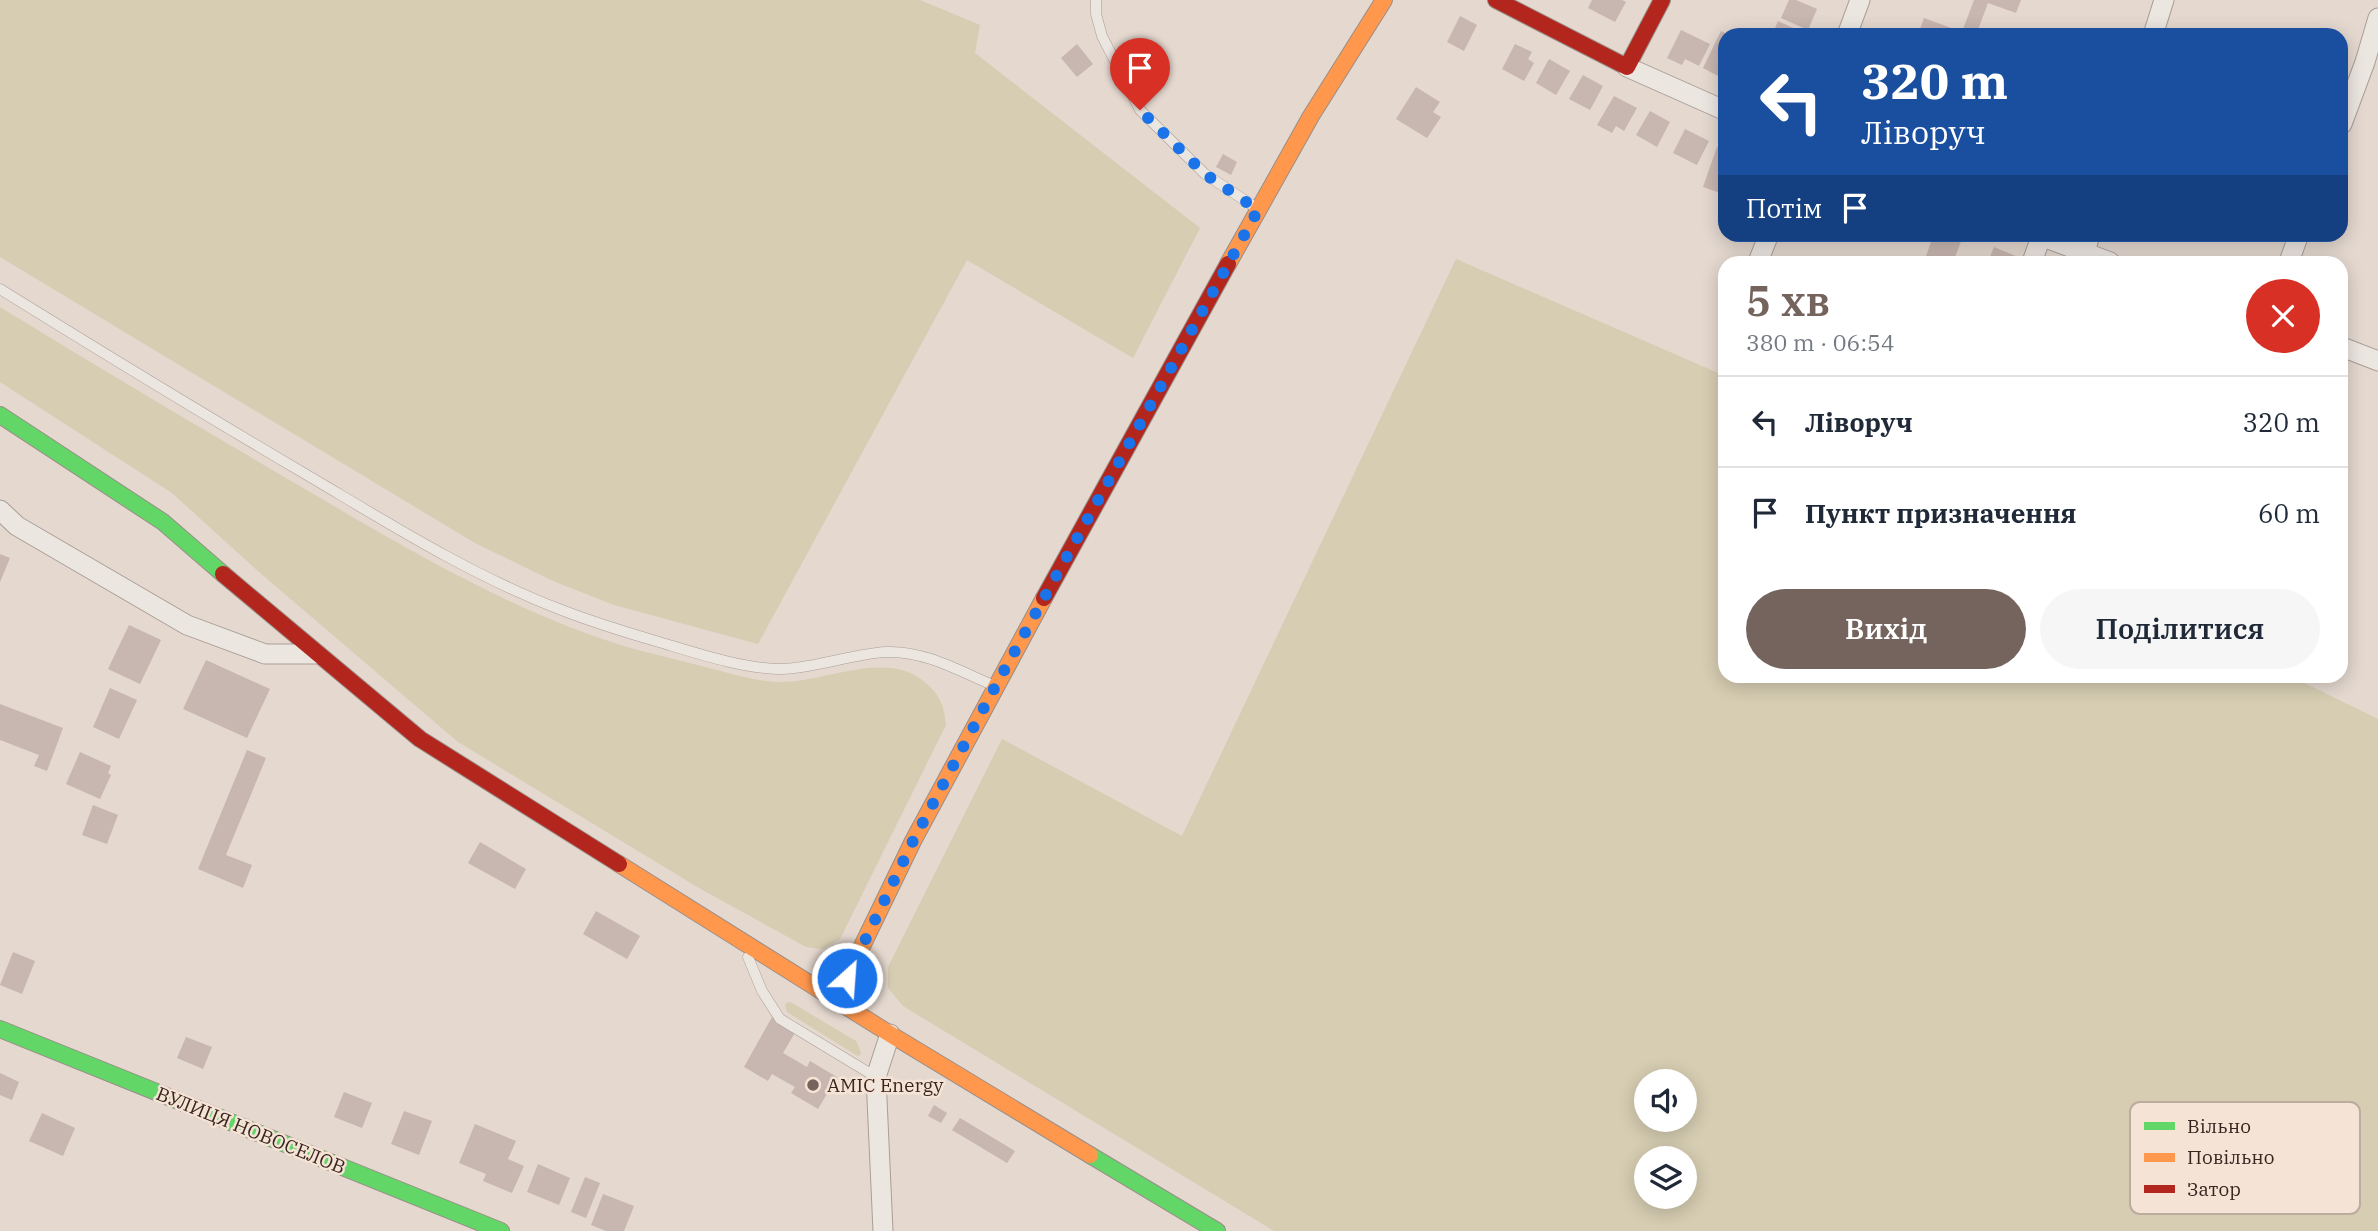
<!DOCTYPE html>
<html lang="uk">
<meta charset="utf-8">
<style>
:root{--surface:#fff;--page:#f6f6f7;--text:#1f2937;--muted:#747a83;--line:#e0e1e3;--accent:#75645d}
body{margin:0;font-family:"IBM Plex Serif",serif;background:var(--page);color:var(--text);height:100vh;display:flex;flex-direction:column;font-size:26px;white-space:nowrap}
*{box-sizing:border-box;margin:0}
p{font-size:23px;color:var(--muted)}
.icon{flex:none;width:38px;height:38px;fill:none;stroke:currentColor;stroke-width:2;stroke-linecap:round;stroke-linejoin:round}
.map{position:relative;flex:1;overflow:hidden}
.side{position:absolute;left:1718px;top:256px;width:630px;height:427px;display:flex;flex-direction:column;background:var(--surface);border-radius:21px;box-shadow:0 4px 18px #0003}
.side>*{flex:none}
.guide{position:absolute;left:1718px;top:28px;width:630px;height:214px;border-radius:21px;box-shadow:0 4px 18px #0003;background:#1a4fa0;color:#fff;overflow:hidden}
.controls{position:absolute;left:1634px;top:1069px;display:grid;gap:14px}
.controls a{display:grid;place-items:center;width:63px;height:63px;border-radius:50%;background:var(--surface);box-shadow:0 4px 18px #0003;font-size:35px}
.pin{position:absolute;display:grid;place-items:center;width:60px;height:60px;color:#fff;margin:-72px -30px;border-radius:50% 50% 50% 0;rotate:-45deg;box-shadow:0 0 7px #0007}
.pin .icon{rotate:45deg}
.me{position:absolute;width:77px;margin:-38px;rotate:26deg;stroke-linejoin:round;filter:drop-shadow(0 0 5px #0008)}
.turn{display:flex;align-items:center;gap:24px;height:147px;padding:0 28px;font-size:32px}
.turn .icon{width:91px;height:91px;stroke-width:2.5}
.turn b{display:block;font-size:49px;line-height:60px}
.then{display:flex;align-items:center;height:66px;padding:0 28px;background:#0003;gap:14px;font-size:26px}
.round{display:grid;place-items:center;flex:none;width:74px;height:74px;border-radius:37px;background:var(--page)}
.overview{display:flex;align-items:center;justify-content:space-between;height:119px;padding:0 28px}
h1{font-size:42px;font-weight:600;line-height:52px;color:var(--accent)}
.action{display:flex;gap:14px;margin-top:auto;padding:14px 28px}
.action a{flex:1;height:80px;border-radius:42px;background:var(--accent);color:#fff;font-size:28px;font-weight:600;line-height:80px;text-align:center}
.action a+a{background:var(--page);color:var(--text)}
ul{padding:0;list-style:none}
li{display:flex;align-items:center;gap:21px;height:91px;padding:0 28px;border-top:2px solid var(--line)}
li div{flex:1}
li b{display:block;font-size:26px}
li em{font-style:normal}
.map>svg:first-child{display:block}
.green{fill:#d6cdb2;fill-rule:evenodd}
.building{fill:#c8b6b0}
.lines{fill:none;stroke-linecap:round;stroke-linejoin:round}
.lane-casing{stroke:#aa9e97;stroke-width:11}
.street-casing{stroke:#aa9e97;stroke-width:21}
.fast-casing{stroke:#998e88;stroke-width:18}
.slow-casing{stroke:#998e88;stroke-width:18}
.jam-casing{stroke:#998e88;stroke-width:18}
.lane{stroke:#ece6e1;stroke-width:10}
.street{stroke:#ece6e1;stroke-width:19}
.fast{stroke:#63d668;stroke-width:16}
.slow{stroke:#ff974d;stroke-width:16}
.jam{stroke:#b3261e;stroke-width:16}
.route{stroke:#1a73e8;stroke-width:12;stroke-dasharray:0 21.6}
.poi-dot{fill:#75645d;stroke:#f5e4d6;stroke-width:2.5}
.labels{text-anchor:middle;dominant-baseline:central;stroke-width:5;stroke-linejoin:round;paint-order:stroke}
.poi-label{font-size:19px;fill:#392520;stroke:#f5e4d6;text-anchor:start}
.street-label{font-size:19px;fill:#392520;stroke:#f5e4d6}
.key{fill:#f5e4d6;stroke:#bdab9f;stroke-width:2}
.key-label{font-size:19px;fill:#392520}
</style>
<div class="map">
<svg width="2378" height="1231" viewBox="0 0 2378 1231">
<rect width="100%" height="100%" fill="#e4d8cf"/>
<g class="green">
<path d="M0,0h920l60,25 -5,28 225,175 -67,130 -166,-98 -209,384 -144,-39 -61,-24 -78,-38 -475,-286z"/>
<path d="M1456,259l269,117 1,300h564l88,43v512h-1104l-371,-225 -15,-18v-21l114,-228 180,97zM1647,1082h38v38h-38zM1647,1158h38v39h-38z"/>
<path d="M0,307c102,63 206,124 310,185 104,61 208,123 324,157 26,7 53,13 79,20 20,5 42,12 63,13 46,2 108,-32 146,-2 17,13 22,24 24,45l-106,214 -17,10 -17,-2 -107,-59 -241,-146 -199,-170 -87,-79 -172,-111z"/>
<path d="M788,1002l4,1 64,38 5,12 -2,3 -3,-1 -69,-43 -2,-7z"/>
</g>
<g class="building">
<path d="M1592,0h30l4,2 -11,20 -27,-14z"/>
<path d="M1789,0h7l21,9 -9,21 -27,-12z"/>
<path d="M1974,0h47l-5,13 -28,-10 -12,32h-58l6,-17 38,14z"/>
<path d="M1460,16l17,9 -13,26 -17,-9z"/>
<path d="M1778,21l30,14h-36z"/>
<path d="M1681,30l29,14 -11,22 -14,-7 -3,6 -15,-7z"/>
<path d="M1721,31l9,4h-4v34l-3,-2 -5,9 -15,-8z"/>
<path d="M1077,44l16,20 -16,13 -16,-19z"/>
<path d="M1515,44l17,8 -4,7 6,4 -10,18 -22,-12z"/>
<path d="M1549,59l21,12 -14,24 -20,-12z"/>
<path d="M1583,75l20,11 -13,24 -21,-11z"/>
<path d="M1416,87l24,15 -7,10 8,5 -14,21 -31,-19z"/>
<path d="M1614,96l23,12 -13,23 -8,-5 -4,7 -15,-8z"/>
<path d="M1650,111l20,11 -13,25 -21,-12z"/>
<path d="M1685,129l24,12 -12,24 -24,-12z"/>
<path d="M1717,147l9,3v36l-3,8 -20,-7z"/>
<path d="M1223,154l14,8 -6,13 -15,-8z"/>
<path d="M1934,234h17l11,5 -9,23h-11l-16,-6z"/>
<path d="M1994,247l24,10 -2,5h-28z"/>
<path d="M0,554l10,4 -10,24z"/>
<path d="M129,625l32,15 -21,44 -32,-15z"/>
<path d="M206,660l64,29 -23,49 -64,-29z"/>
<path d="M110,688l27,12 -18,39 -26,-12z"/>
<path d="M0,704l63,24 -16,43 -13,-5 5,-11 -39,-15z"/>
<path d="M247,750l19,8 -40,97 26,10 -9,23 -45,-19z"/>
<path d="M80,752l31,14 -3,7 3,2 -11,24 -34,-15z"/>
<path d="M93,805l25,10 -11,29 -25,-9z"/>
<path d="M480,842l46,27 -11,20 -47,-26z"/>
<path d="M596,911l44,25 -13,23 -44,-25z"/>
<path d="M13,952l22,9 -13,33 -22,-9z"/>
<path d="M772,1017l24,14 -13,22 24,14 3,-6 27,16 -19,32 -27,-16 4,-6 -23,-13 -4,7 -24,-14z"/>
<path d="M186,1037l26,10 -9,22 -26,-11z"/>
<path d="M0,1073l19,9 -7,18 -12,-5z"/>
<path d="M344,1092l28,11 -10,25 -28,-11z"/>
<path d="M934,1105l13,8 -6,10 -13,-7z"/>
<path d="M404,1111l28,10 -13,34 -28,-11z"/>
<path d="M42,1113l33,15 -12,28 -34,-15z"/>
<path d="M960,1118l55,33 -8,12 -55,-33z"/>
<path d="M475,1124l41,17 -8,18 16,7 -12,27 -29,-12 3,-7 -27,-11z"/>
<path d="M538,1164l32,14 -11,27 -32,-13z"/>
<path d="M585,1177l15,6 -14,35 -15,-6z"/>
<path d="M603,1194l31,12 -10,25h-18l-15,-6z"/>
</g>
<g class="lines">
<g class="lane-casing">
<g id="lane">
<path d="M1096,0v14l6,22 38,74 65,64 53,35"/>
<path d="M0,289c100,62 200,123 302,183 83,49 166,102 257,137 33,13 66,23 100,33 37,11 84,27 123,27 35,-1 69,-15 104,-17 38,-2 75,20 109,34"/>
<path d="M748,957l14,34 18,28 96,58"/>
</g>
</g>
<g class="street-casing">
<g id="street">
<path d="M1847,35l13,-35"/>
<path d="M2153,35l11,-35"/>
<path d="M1627,67l99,44"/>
<path d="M2342,124l23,-62 13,-44"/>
<path d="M2035,234l75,28"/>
<path d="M2085,253l5,-19"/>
<path d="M1758,262l11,-28"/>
<path d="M2032,262l9,-25"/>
<path d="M2289,262l10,-28"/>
<path d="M2342,347l36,14"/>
<path d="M0,510l17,16 170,99 78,29h51"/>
<path d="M883,1231l-7,-154 14,-43"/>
</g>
</g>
<g class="fast-casing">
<g id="fast">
<path d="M0,415l163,107 60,52"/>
<path d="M0,1029l501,202"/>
<path d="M1090,1155l127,76"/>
</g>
</g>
<g class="slow-casing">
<g id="slow">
<path d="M1228,264l83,-148 73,-116"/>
<path d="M619,864l271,170 200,121"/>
<path d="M836,1000l77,-159 131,-243"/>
</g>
</g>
<g class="jam-casing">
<g id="jam">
<path d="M1496,0l131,67 35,-67"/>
<path d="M223,574l197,165 199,125"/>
<path d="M1044,598l184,-334"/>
</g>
</g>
<use href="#lane" class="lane"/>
<use href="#street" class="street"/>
<use href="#fast" class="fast"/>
<use href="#slow" class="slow"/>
<use href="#jam" class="jam"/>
</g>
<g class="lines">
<path class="route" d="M847,978l66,-137 82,-154 263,-477 -53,-36 -65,-64"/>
</g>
<circle class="poi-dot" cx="813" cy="1085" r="7"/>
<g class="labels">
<g class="poi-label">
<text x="827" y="1085">AMIC Energy</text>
</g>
<g class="street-label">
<text transform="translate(251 1130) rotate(22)">ВУЛИЦЯ НОВОСЕЛОВ</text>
</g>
</g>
<rect x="2130" y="1102" width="230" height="112" rx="10" class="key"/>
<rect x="2144" y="1122" width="31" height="8" fill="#63d668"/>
<rect x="2144" y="1153" width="31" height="9" fill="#ff974d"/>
<rect x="2144" y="1185" width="31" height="8" fill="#b3261e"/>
<g class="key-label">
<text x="2187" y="1133">Вільно</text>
<text x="2187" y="1164">Повільно</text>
<text x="2187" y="1196">Затор</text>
</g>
</svg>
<div class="controls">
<a><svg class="icon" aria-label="sound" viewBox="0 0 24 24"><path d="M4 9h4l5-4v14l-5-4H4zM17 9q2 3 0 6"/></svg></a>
<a><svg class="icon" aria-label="layers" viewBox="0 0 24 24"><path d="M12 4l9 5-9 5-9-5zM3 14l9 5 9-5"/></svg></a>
</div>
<div class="pin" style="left:1140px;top:110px;background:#d93025"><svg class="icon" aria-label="arrive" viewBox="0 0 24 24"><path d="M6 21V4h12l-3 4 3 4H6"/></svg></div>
<svg class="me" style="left:847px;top:978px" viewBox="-20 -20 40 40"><circle r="17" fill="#1a73e8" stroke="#fff" stroke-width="3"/><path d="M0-11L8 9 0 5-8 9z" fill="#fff"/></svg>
<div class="guide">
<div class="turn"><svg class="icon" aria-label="left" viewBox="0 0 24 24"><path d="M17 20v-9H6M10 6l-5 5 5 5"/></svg><div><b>320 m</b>Ліворуч</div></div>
<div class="then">Потім<svg class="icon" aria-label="arrive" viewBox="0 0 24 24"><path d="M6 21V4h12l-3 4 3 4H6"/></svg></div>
</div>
<section class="side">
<div class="overview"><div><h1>5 хв</h1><p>380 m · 06:54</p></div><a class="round" style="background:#d93025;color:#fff"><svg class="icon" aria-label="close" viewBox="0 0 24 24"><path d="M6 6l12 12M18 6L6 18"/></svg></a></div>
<ul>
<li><svg class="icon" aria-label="left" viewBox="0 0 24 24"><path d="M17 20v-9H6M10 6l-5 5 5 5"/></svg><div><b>Ліворуч</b></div><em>320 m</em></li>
<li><svg class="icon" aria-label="arrive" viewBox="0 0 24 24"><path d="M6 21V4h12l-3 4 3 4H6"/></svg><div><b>Пункт призначення</b></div><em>60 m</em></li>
</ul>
<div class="action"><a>Вихід</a><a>Поділитися</a></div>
</section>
</div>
